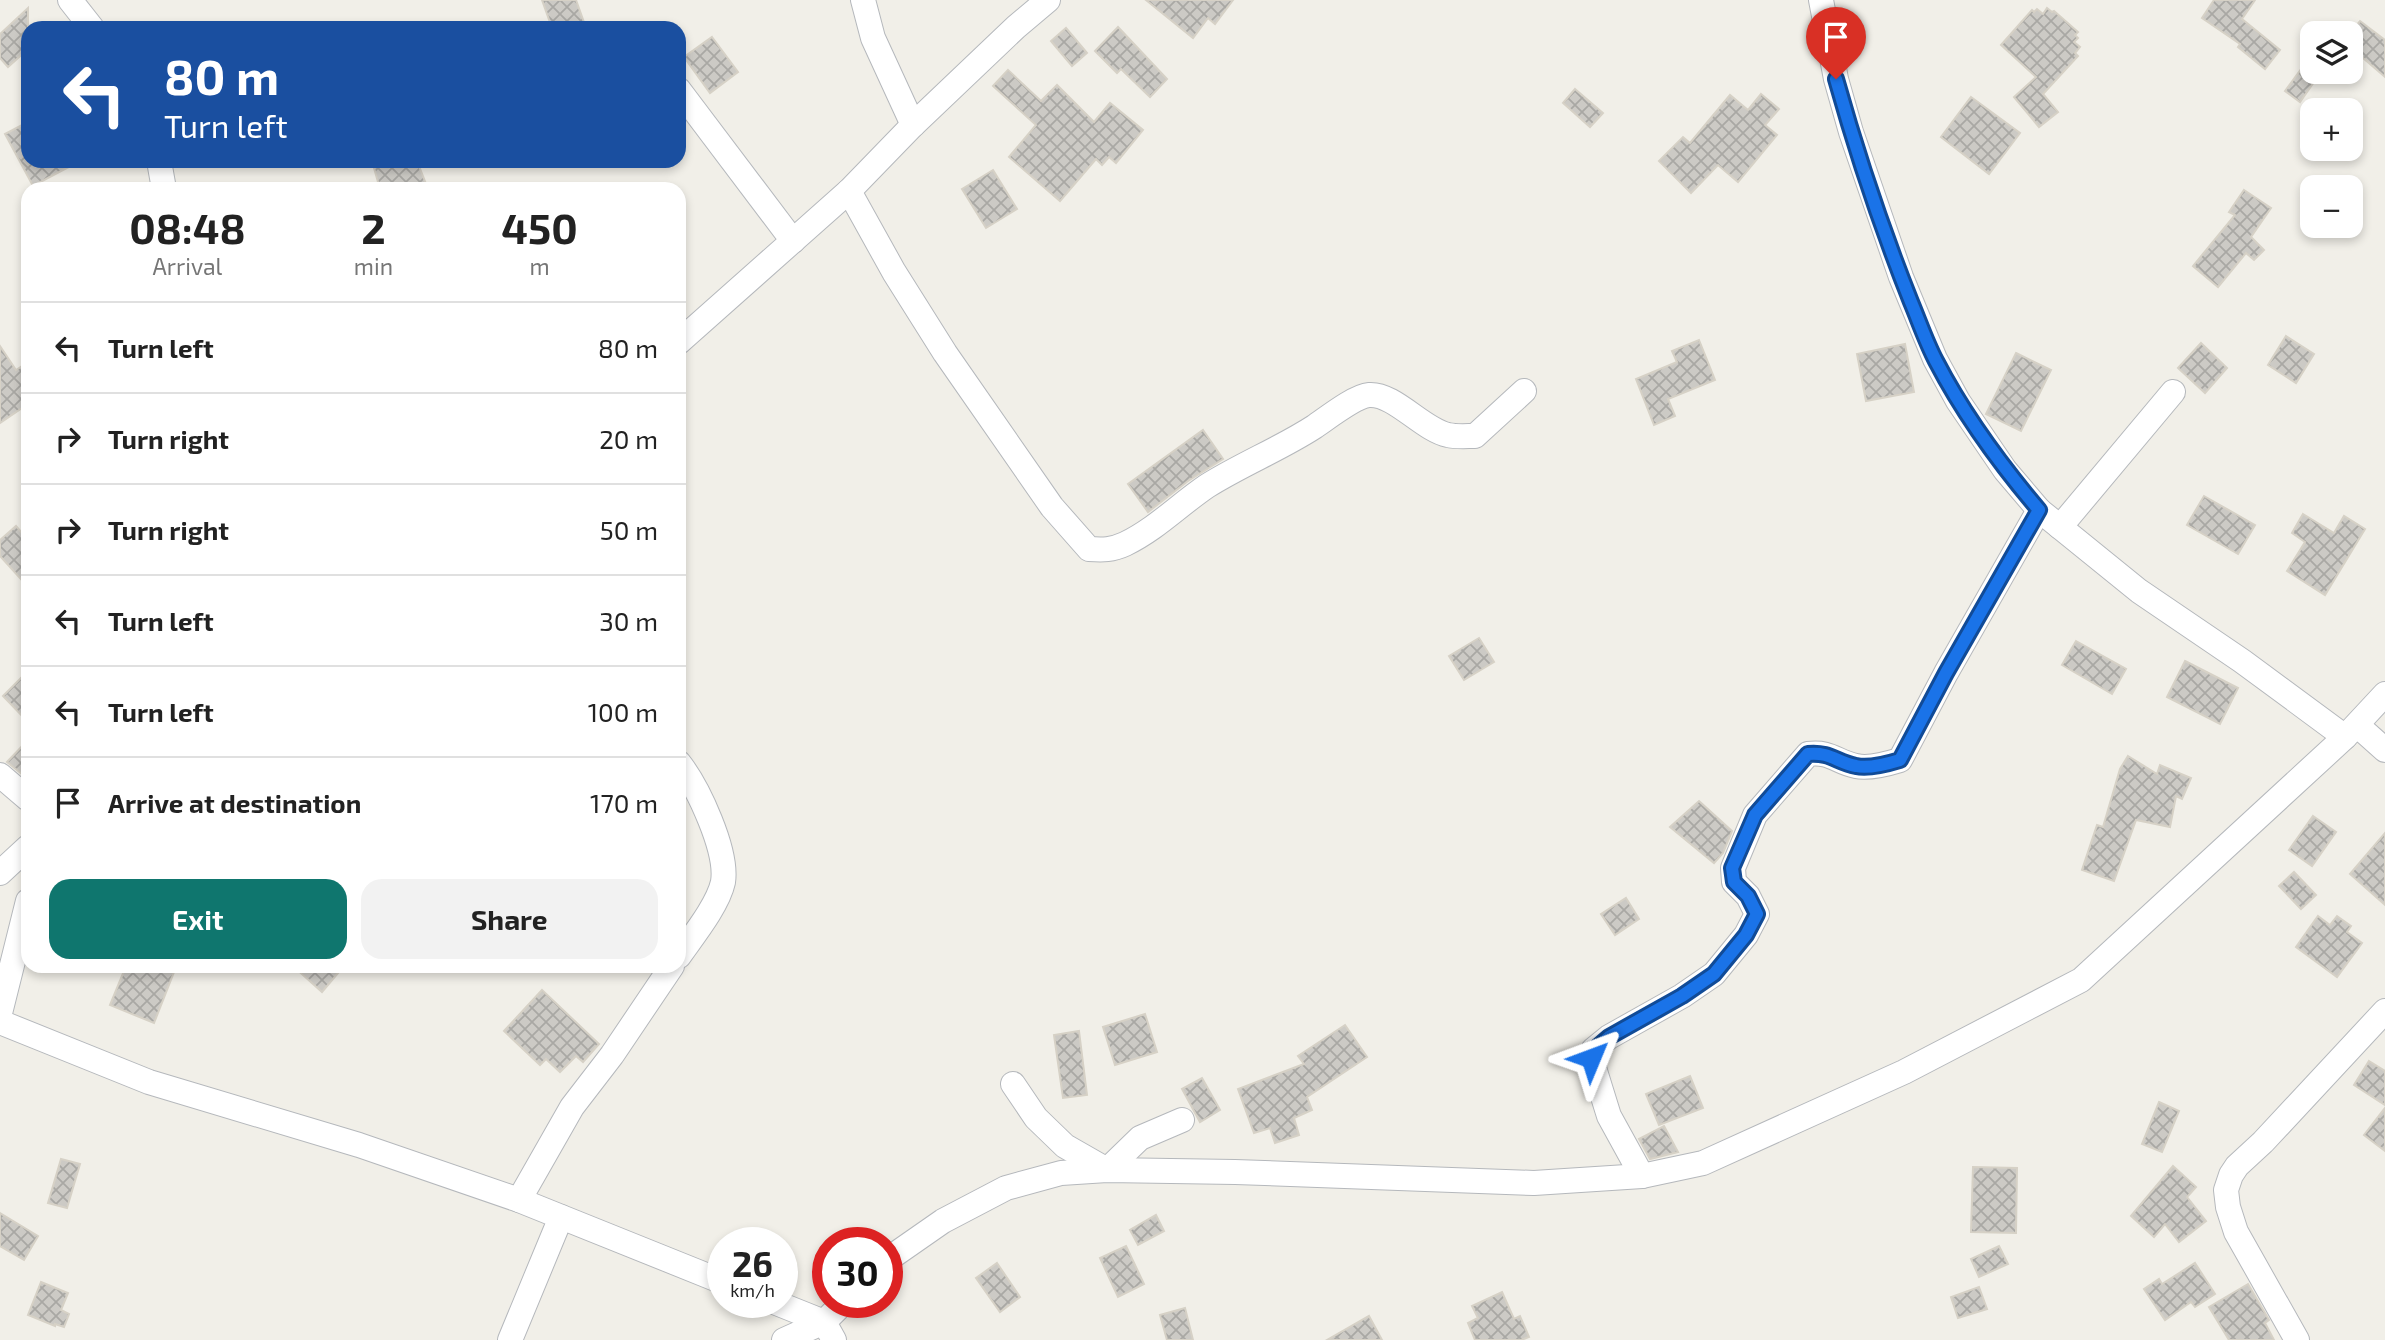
<!DOCTYPE html>
<meta charset="utf-8">
<style>
:root{--surface:#fff;--page:#f2f2f2;--text:#222;--muted:#767676;--line:#e0e0e0;--accent:#0f766e}
body{margin:0;font-family:"Exo 2",sans-serif;background:var(--page);color:var(--text);height:100vh;display:flex;flex-direction:column;font-size:26px;white-space:nowrap}
*{box-sizing:border-box;margin:0}
p{font-size:23px;color:var(--muted)}
.icon{flex:none;width:38px;height:38px;fill:none;stroke:currentColor;stroke-width:2;stroke-linecap:round;stroke-linejoin:round}
.map{position:relative;flex:1;overflow:hidden}
.drawer{position:absolute;left:21px;top:182px;width:665px;height:791px;display:flex;flex-direction:column;background:var(--surface);border-radius:21px;box-shadow:0 4px 10px #0003}
.drawer>*{flex:none}
.guide{position:absolute;left:21px;top:21px;width:665px;height:147px;border-radius:21px;box-shadow:0 4px 10px #0003;background:#1a4fa0;color:#fff;overflow:hidden}
.tools{position:absolute;left:2300px;top:21px;display:grid;gap:14px}
.tools a{display:grid;place-items:center;width:63px;height:63px;border-radius:14px;background:var(--surface);box-shadow:0 4px 10px #0003;font-size:35px}
.speed{position:absolute;left:707px;top:1227px;display:flex;gap:14px;font-size:35px;font-weight:700;text-align:center}
.speed>*{display:grid;place-content:center;width:91px;height:91px;border-radius:50%;background:var(--surface);box-shadow:0 4px 10px #0003;line-height:1}
.speed small{font-size:18px;font-weight:400}
.speed .limit{border:10px solid #d22;background:#fff;color:#111}
.pin{position:absolute;display:grid;place-items:center;width:60px;height:60px;color:#fff;margin:-72px -30px;border-radius:50% 50% 50% 0;rotate:-45deg;box-shadow:0 0 7px #0007}
.pin .icon{rotate:45deg}
.me{position:absolute;width:77px;margin:-38px;rotate:46deg;stroke-linejoin:round;filter:drop-shadow(0 0 5px #0008)}
.turn{display:flex;align-items:center;gap:24px;height:147px;padding:0 28px;font-size:32px}
.turn .icon{width:91px;height:91px;stroke-width:2.5}
.turn b{display:block;font-size:49px;line-height:60px}
.eta{display:flex;justify-content:space-evenly;align-items:center;height:119px;text-align:center}
.eta b{font-size:42px;font-weight:700;line-height:49px}
.action{display:flex;gap:14px;margin-top:auto;padding:14px 28px}
.action a{flex:1;height:80px;border-radius:21px;background:var(--accent);color:#fff;font-size:28px;font-weight:700;line-height:80px;text-align:center}
.action a+a{background:var(--page);color:var(--text)}
ul{padding:0;list-style:none}
li{display:flex;align-items:center;gap:21px;height:91px;padding:0 28px;border-top:2px solid var(--line)}
li div{flex:1}
li b{display:block;font-size:26px}
li em{font-style:normal}
.map>svg:first-child{display:block}
.building{fill:url(#building-cross-hatch);stroke:#d6d1c6;stroke-width:2}
.lines{fill:none;stroke-linecap:round;stroke-linejoin:round}
.minor-casing{stroke:#b5b8bc;stroke-width:26}
.minor{stroke:#fff;stroke-width:24}
.route-casing{stroke:#114b97;stroke-width:18}
.route{stroke:#1a73e8;stroke-width:12}
</style>
<div class="map">
<svg width="2385" height="1340" viewBox="0 0 2385 1340">
<defs>
<pattern id="building-cross-hatch" width="8" height="8" patternUnits="userSpaceOnUse" patternTransform="scale(1.75)"><rect width="8" height="8" fill="#cccac5"/><path d="M0 0l8 8M0 8l8-8" fill="none" stroke="#a9a8a4"/></pattern>
</defs>
<rect width="100%" height="100%" fill="#f1efe8"/>
<g class="building">
<path d="M542,0h34l10,28h-34z"/>
<path d="M1146,0h87l-18,24 -7,-6 -15,20z"/>
<path d="M2214,0h41l-13,19 38,31 -15,19 -27,-22 2,-3 -38,-26z"/>
<path d="M28,8v41l-20,18 -8,-9v-24z"/>
<path d="M2047,8l5,4 2,-1 24,21 -3,3 3,3 -4,4 6,5 -5,6 3,3 -35,38 15,18 -19,15 -25,-30 22,-20 -35,-32 31,-35 2,2 3,-3 6,5z"/>
<path d="M2360,21l25,19v37l-22,-19 -13,16v-41z"/>
<path d="M1118,27l49,52 -17,18 -29,-28 -4,4 -22,-22z"/>
<path d="M1066,28l21,25 -15,13 -21,-25z"/>
<path d="M712,37l26,35 -28,21 -26,-36z"/>
<path d="M2312,54v18h9l-21,30 -15,-11z"/>
<path d="M1008,70l33,31 16,-16 37,37 16,-19 33,27 -27,33 -7,-6 -7,8 -6,-6 -36,42 -51,-44 27,-32 -43,-39z"/>
<path d="M1575,89l28,24 -13,14 -27,-24z"/>
<path d="M1761,94l18,15 -14,16 12,10 -39,47 -20,-17 -27,28 -32,-32 24,-24 7,6 40,-48 18,15z"/>
<path d="M1971,97l49,36 -31,41 -48,-37z"/>
<path d="M28,122v39h52l-47,25 -28,-52z"/>
<path d="M372,161h45l11,28h-48z"/>
<path d="M993,170l24,39 -31,19 -24,-39z"/>
<path d="M2244,190l27,18 -20,29 13,13 -10,10 -8,-7 -28,34 -25,-21 42,-51 -6,-3z"/>
<path d="M2286,336l28,18 -18,29 -28,-18z"/>
<path d="M1699,340l16,40 -47,19 7,17 -21,9 -18,-46 41,-17 -5,-11z"/>
<path d="M2201,343l26,25 -22,25 -27,-25z"/>
<path d="M1905,344l9,48 -48,9 -9,-47z"/>
<path d="M0,346l16,24 6,-4 6,8v30l-28,19z"/>
<path d="M2016,353l35,17 -30,61 -35,-17z"/>
<path d="M1203,430l20,29 -35,22 -40,31 -20,-28z"/>
<path d="M2204,496l51,29 -17,29 -51,-29z"/>
<path d="M2303,514l31,19 10,-17 21,13 -40,66 -38,-24 18,-29 -13,-9z"/>
<path d="M16,526l12,14v47l-28,-31v-16z"/>
<path d="M1479,638l15,24 -30,18 -15,-24z"/>
<path d="M2076,641l50,28 -14,25 -50,-29z"/>
<path d="M2185,661l53,27 -18,36 -53,-27z"/>
<path d="M28,671v51l-25,-26z"/>
<path d="M28,740v39l-21,-17z"/>
<path d="M2128,756l29,18 3,-9 31,13 -9,21 -6,-3 -6,31 -34,-7 -22,61 -32,-11 15,-45 6,2 17,-58z"/>
<path d="M1699,801l33,30 -9,22 -9,10 -44,-36z"/>
<path d="M2313,816l23,16 -24,34 -23,-16z"/>
<path d="M2385,833v72l-35,-31z"/>
<path d="M2294,872l22,23 -15,14 -22,-23z"/>
<path d="M1626,898l13,21 -24,16 -14,-21z"/>
<path d="M2318,916l12,9 7,-9 14,10 -4,6 15,11 -25,34 -41,-30z"/>
<path d="M126,966h33l15,6 -20,51 -44,-18z"/>
<path d="M293,966h51l-22,26z"/>
<path d="M542,990l57,54 -16,18 -7,-6 -16,16 -14,-13 -6,6 -36,-34z"/>
<path d="M1145,1014l12,38 -42,13 -12,-38z"/>
<path d="M1345,1025l22,32 -60,40 5,13 -18,8 5,17 -24,8 -5,-15 -16,5 -16,-44 66,-25 -6,-8z"/>
<path d="M1079,1031l8,64 -24,3 -9,-63z"/>
<path d="M2369,1061l16,10v34l-31,-20z"/>
<path d="M1690,1076l13,32 -44,17 -13,-31z"/>
<path d="M1202,1078l18,32 -20,12 -18,-33z"/>
<path d="M2159,1102l20,9 -17,41 -20,-8z"/>
<path d="M2385,1108v43l-21,-16z"/>
<path d="M1664,1126l14,26 -28,7 -11,-20z"/>
<path d="M61,1159l19,5 -13,44 -19,-5z"/>
<path d="M2173,1166l23,21 -9,10 19,24 -27,21 -14,-18 -11,13 -23,-21z"/>
<path d="M1973,1167l44,1 -1,65 -45,-1z"/>
<path d="M0,1213l38,23 -14,24 -24,-14z"/>
<path d="M1156,1215l8,16 -26,14 -8,-15z"/>
<path d="M1126,1246l18,38 -26,13 -18,-39z"/>
<path d="M1999,1246l9,18 -29,13 -8,-18z"/>
<path d="M997,1263l23,34 -20,15 -24,-34z"/>
<path d="M2195,1263l20,31 -20,13 -4,-5 -26,18 -21,-31 15,-10 3,5z"/>
<path d="M41,1282l27,11 -7,17 8,4 -5,13 -9,-3v2l-27,-11z"/>
<path d="M2248,1284l21,36 -4,3 9,17h-45l-20,-33z"/>
<path d="M1979,1287l8,22 -29,9 -7,-21z"/>
<path d="M1502,1292l12,27 6,-3 9,21 -8,3h-46l-7,-17 10,-5 -6,-12z"/>
<path d="M1185,1308l8,32h-26l-7,-25z"/>
<path d="M1369,1316l13,24h-55z"/>
</g>
<g class="lines">
<g class="minor-casing">
<g id="minor">
<path d="M70,0l22,28"/>
<path d="M863,0l10,38 40,87"/>
<path d="M1821,0l15,79 15,53 50,145 34,82 23,42 47,69 34,40 100,81 103,70 103,76"/>
<path d="M679,90l114,151"/>
<path d="M159,161l5,28"/>
<path d="M849,191l45,81 51,81 107,154 37,42c14,1 23,1 36,-5 31,-15 54,-39 82,-58 35,-22 73,-37 107,-59 12,-8 41,-31 55,-32 25,-2 54,35 79,40 8,2 19,1 27,1l49,-45"/>
<path d="M679,342l170,-151 64,-66 103,-98 32,-27"/>
<path d="M2060,527l113,-135"/>
<path d="M2357,725l28,25"/>
<path d="M679,763c19,24 49,88 44,119 -5,23 -30,54 -44,74"/>
<path d="M0,775l28,24"/>
<path d="M0,873l28,-26"/>
<path d="M0,1013l28,-112"/>
<path d="M0,1022l149,60 210,63 160,55 204,82"/>
<path d="M1013,1084l23,34 29,28 42,24 33,-32 42,-18"/>
<path d="M1642,1176l-33,-60 -18,-58 2,-8 16,-13 73,-41 32,-22 32,-39 11,-21 -9,-18 -14,-14 -1,-14 22,-53 53,-61c23,-3 28,8 48,12 13,3 31,-2 44,-6l46,-87 93,-163"/>
<path d="M519,1200l53,-93 40,-52 60,-89"/>
<path d="M887,1260l56,-39 63,-33 55,-15 46,-3 128,2 299,11 108,-7 61,-13 201,-91 177,-92 264,-243 40,-43"/>
<path d="M774,1302l50,20 10,18"/>
<path d="M510,1340l51,-123"/>
<path d="M784,1340l40,-18 20,-20"/>
<path d="M2297,1340l-61,-108 -8,-25 -2,-17 5,-15 6,-9 26,-24 122,-131"/>
</g>
</g>
<use href="#minor" class="minor"/>
</g>
<g class="lines">
<g class="route-casing">
<path id="route" d="M1591,1058l3,-8 15,-13 73,-41 32,-22 32,-39 11,-21 -9,-18 -14,-14 -2,-14 23,-53 53,-61c23,-2 28,8 48,12 13,3 31,-2 44,-6l46,-87 93,-163c-39,-46 -75,-95 -103,-149 -10,-19 -17,-40 -25,-59 -29,-73 -54,-148 -75,-223"/>
</g>
<use href="#route" class="route"/>
</g>
</svg>
<div class="tools">
<a><svg class="icon" aria-label="layers" viewBox="0 0 24 24"><path d="M12 4l9 5-9 5-9-5zM3 14l9 5 9-5"/></svg></a>
<a>+</a>
<a>−</a>
</div>
<div class="speed"><div>26<small>km/h</small></div><div class="limit">30</div></div>
<div class="pin" style="left:1836px;top:79px;background:#d93025"><svg class="icon" aria-label="arrive" viewBox="0 0 24 24"><path d="M6 21V4h12l-3 4 3 4H6"/></svg></div>
<svg class="me" style="left:1591px;top:1058px" viewBox="-20 -20 40 40"><path d="M0-17L14 15 0 8-14 15z" fill="#1a73e8" stroke="#fff" stroke-width="4"/></svg>
<div class="guide">
<div class="turn"><svg class="icon" aria-label="left" viewBox="0 0 24 24"><path d="M17 20v-9H6M10 6l-5 5 5 5"/></svg><div><b>80 m</b>Turn left</div></div>
</div>
<section class="drawer">
<div class="eta">
<div><b>08:48</b><p>Arrival</p></div>
<div><b>2</b><p>min</p></div>
<div><b>450</b><p>m</p></div>
</div>
<ul>
<li><svg class="icon" aria-label="left" viewBox="0 0 24 24"><path d="M17 20v-9H6M10 6l-5 5 5 5"/></svg><div><b>Turn left</b></div><em>80 m</em></li>
<li><svg class="icon" aria-label="right" viewBox="0 0 24 24"><path d="M7 20v-9h11M14 6l5 5-5 5"/></svg><div><b>Turn right</b></div><em>20 m</em></li>
<li><svg class="icon" aria-label="right" viewBox="0 0 24 24"><path d="M7 20v-9h11M14 6l5 5-5 5"/></svg><div><b>Turn right</b></div><em>50 m</em></li>
<li><svg class="icon" aria-label="left" viewBox="0 0 24 24"><path d="M17 20v-9H6M10 6l-5 5 5 5"/></svg><div><b>Turn left</b></div><em>30 m</em></li>
<li><svg class="icon" aria-label="left" viewBox="0 0 24 24"><path d="M17 20v-9H6M10 6l-5 5 5 5"/></svg><div><b>Turn left</b></div><em>100 m</em></li>
<li><svg class="icon" aria-label="arrive" viewBox="0 0 24 24"><path d="M6 21V4h12l-3 4 3 4H6"/></svg><div><b>Arrive at destination</b></div><em>170 m</em></li>
</ul>
<div class="action"><a>Exit</a><a>Share</a></div>
</section>
</div>
